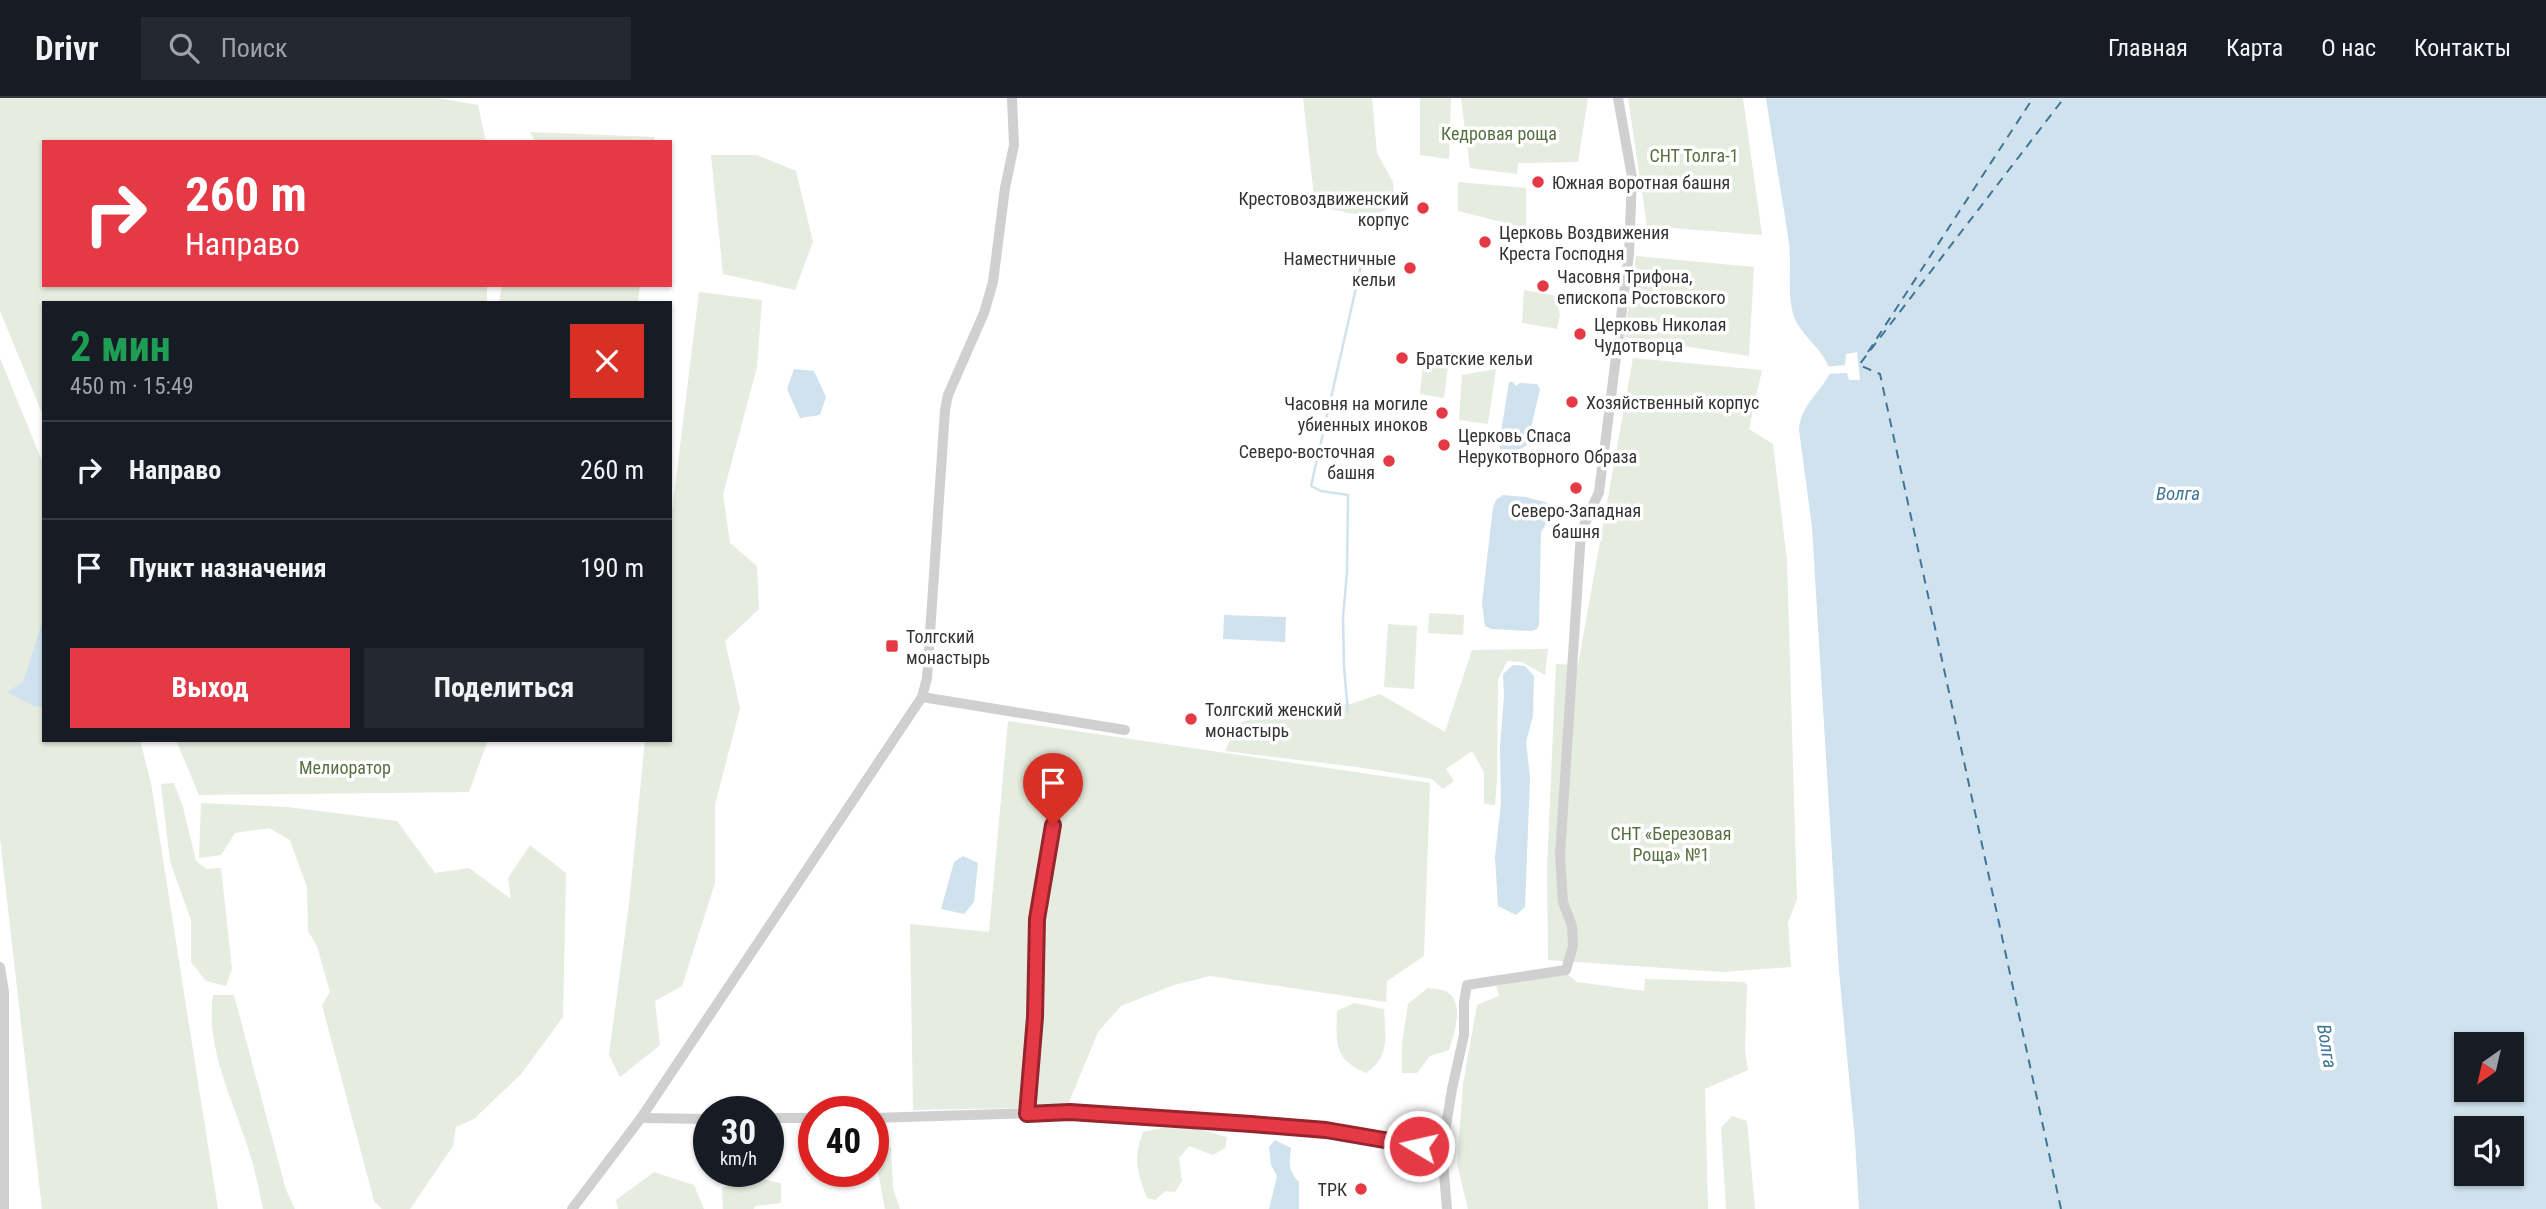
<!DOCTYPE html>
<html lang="ru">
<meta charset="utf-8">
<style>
:root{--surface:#171b24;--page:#242831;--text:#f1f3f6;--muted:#9ea1a6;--line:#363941;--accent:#e63946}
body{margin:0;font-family:"Roboto Condensed",sans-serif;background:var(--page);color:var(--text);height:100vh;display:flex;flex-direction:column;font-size:26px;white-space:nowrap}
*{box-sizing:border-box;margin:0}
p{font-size:23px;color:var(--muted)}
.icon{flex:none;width:38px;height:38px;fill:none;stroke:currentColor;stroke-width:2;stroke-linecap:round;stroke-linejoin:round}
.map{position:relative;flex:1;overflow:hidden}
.panel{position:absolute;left:42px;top:203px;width:630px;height:441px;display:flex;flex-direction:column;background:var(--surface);border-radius:0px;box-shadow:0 2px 5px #0004}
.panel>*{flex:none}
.hud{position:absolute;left:42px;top:42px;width:630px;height:147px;border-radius:0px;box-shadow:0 2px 5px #0004;background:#e63946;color:#fff;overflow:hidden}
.needle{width:46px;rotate:214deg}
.tools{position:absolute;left:2454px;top:934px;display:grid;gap:14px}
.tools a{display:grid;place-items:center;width:70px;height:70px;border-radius:0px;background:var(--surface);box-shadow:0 2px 5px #0004;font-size:35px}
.speed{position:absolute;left:693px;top:998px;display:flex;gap:14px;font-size:35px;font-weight:700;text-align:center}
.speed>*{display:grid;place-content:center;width:91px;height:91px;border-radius:50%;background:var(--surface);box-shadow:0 2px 5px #0004;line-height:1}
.speed small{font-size:18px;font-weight:400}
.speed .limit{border:10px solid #d22;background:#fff;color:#111}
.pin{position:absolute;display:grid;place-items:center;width:60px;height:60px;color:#fff;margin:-72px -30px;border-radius:50% 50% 50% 0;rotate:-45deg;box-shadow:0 0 7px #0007}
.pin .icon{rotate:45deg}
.me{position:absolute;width:77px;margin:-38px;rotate:279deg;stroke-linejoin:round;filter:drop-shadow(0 0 5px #0008)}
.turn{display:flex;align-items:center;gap:24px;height:147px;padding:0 28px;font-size:32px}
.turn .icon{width:91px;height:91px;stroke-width:2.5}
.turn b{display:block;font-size:49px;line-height:60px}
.round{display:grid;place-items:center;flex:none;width:74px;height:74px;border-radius:0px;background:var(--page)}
.head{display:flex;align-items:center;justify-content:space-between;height:119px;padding:0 28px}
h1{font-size:42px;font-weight:700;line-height:52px;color:#1e9e55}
.primary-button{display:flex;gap:14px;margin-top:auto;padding:14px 28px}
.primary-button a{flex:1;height:80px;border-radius:0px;background:var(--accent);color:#fff;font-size:28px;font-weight:700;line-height:80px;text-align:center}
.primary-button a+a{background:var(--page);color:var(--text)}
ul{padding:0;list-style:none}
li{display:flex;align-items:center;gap:21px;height:98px;padding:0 28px;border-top:2px solid var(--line)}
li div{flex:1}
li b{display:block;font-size:26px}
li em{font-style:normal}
header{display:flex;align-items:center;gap:42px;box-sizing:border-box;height:98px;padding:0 35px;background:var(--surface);border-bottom:2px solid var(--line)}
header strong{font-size:33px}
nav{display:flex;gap:38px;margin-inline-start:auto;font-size:24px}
.search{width:490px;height:63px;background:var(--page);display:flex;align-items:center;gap:18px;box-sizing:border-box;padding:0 24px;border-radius:0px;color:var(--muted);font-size:26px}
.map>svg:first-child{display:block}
.green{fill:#e6ecdf}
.water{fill:#cfe2ee;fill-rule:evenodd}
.pier{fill:#fff}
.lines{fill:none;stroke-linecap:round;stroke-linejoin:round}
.stream{stroke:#cfe2ee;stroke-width:2.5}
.ferry{stroke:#3f7597;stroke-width:2;stroke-dasharray:9 7;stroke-linecap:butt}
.minor{stroke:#d0d0d0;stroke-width:10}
.route-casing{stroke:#96252e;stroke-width:18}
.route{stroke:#e63946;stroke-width:12}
.poi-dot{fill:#e63946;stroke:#fff;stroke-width:2.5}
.labels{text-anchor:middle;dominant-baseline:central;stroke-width:7;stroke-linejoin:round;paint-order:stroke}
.park-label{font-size:18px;fill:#56703f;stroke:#fff}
.poi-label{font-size:18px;fill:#333;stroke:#fff;text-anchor:start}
.water-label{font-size:19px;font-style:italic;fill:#3f7597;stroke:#fff}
</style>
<header>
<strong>Drivr</strong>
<div class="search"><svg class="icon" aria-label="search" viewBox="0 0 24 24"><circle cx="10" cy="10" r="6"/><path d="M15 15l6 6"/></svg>Поиск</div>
<nav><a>Главная</a><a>Карта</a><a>О нас</a><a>Контакты</a></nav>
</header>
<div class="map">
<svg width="2546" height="1111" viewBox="0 0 2546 1111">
<rect width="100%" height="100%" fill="#fff"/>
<g class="green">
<path d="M0,0h437l41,7 8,37h-442v143h443v18h-443v115l-44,-107z"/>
<path d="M1303,0h69l5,55 16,29 1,13 -7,14 -13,7 -26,-3 -33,-8z"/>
<path d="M1420,0h31l-2,61 -29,-4z"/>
<path d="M1461,0h127l-10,64 -60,1 -1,11 -47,-6z"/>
<path d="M1628,0h115l19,137 -115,-9z"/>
<path d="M530,34l125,5 -1,5h-119z"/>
<path d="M711,57h46l39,16 17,71 -18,48 -72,-16z"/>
<path d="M1458,84l68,6v40l-68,-17z"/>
<path d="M1636,158l118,11 -5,89 -125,-19z"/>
<path d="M502,187h138l-2,18h-139z"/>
<path d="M1524,192l32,6 4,19 -3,14 -35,-6z"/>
<path d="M699,194l63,8 -5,67 -34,127 7,49 27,23 2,43 -34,32 15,67 -25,97v78l-33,103 -27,15 5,44 -40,32 -11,-22 20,-151 16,-164h25v-212z"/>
<path d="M0,260l44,108v274h96l11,43 67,426h-176l-42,-371z"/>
<path d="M1633,260l129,12 -13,59 24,15 14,116 10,339 -9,24 3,44 -69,5 -174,-12 -1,-91 9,-205 22,1z"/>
<path d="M1423,266l25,3 -4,31 -24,-4z"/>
<path d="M1496,271l-8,55 -29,-4 3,-45z"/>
<path d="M1429,515l35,2 -1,20 -35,-2z"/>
<path d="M1388,526l29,2 -3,63 -30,-2z"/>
<path d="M1548,551l-3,26 -23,-13 -15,-1 -9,19 -1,100 -2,25 -11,-1v-32l-12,-21 -26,18 8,12 -11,8 -11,-10 -75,-12 -132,-16 12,-26 34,-17 80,-4 29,-10 65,38 27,-82z"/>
<path d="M1008,623l422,62 -6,173 -37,25 -1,21 -176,-26 -36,9 -53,21 -23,26 -31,75 -154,3 -3,-186 79,8z"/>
<path d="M176,642h312l-19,52 -270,3z"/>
<path d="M174,685l9,24 13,54 11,8 14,-1 11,101 -6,17 -20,-5 -15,-19v-42l-21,-59 -9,-77z"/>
<path d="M201,705l87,4 109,14 38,52 34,-5 42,31 -3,-21 22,-33 36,28 -3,144 -42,57 -47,45 -18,8 -3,19 -43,63h-28l-8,-8 -52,-196 8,-13 -13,-46 -9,-15 -1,-44 -17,-47 -21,-12 -34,5 -14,22 -22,3z"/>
<path d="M1566,875l11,9 67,9 1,-12 99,3 3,3 -2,66 3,19 -43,19 3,120h-240l-11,-45 6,-80 14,-79 22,-9 -3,-10z"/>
<path d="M1428,890c5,1 12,1 17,3 21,9 9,44 4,59l-19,6 -13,17h-15v-29l6,-40z"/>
<path d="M213,897h21l52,195 9,19h-32c-4,-19 -8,-39 -14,-58 -15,-49 -44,-103 -36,-156z"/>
<path d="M1354,905l30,6c1,26 7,47 -18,64 -32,-14 -30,-29 -29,-62z"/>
<path d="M1732,1018l15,5 8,88h-29l-5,-81z"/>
<path d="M1163,1030l35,1 29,8 -2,11 -12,7 -24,-9 -10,12 3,23 -7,11 -9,-1 -11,9 -8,-2c-10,-27 -14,-38 -4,-66z"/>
<path d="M878,1046l13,4 2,40 7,21h-15l-10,-52z"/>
<path d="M654,1074l40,13 10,24h-86l-2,-9z"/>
<path d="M761,1081l20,4v20l-26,3 -1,3h-31l-1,-21 16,-7z"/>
</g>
<g class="water">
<path d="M1766,0h780v1111h-687l-4,-69 -16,-169 -27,-444 -13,-97c1,-24 21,-37 31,-57 -3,-21 -26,-34 -35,-54 -9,-23 -3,-52 -6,-76 -7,-48 -16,-97 -23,-145zM2466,947h45v45h-45zM2466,1031h45v45h-45z"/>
<path d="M794,271l20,2 12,26 -6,18 -20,3 -13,-29z"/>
<path d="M1509,284h4l3,4 4,-3 17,1 3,5 -13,56 -8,5 -19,-1 -1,-4z"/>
<path d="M1503,397l23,2 22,6c3,12 0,18 -7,29l-2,93 -2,4 -5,2 -41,-2 -6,-3 -3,-23 11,-96 3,-7z"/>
<path d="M1224,517l62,2 -1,25 -62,-3z"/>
<path d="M44,518v90l-8,1 -29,-15 16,-10z"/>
<path d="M1513,567l12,1 9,10 -1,40 -7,26 4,35 -5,130 -9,8 -18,-9 -3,-49 6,-54 -1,-57 4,-50 -1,-22z"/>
<path d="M963,758l15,7 -4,39 -10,12 -23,-5 13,-47z"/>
<path d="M1275,1042l16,8c-2,15 -3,23 8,34v27h-30l8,-33 -6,-11 -2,-18z"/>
</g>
<path class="pier" d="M1857,254l3,28h-11l-2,-7 -21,1 -1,-7 20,-2 1,-11z"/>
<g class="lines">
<path class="stream" d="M1348,614l-4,-45 -1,-50 4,-45 1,-77 -27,-4 -10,-5 52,-229"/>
<g class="ferry">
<path d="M1868,254l165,-254"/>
<path d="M2061,1111l-181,-835 -21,-9 205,-267"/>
</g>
<g class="minor">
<path d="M922,599l203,33"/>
<path d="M0,869l4,25v217"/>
<path d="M1027,1016l8,-97 2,-98 16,-94"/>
<path d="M641,1020l68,1"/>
<path d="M768,1020h46"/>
<path d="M873,1020l197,-6 239,16 133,22"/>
<path d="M572,1111l69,-91 281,-421 5,-19 18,-268 3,-15 36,-82 9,-31 12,-94 9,-43 -2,-47"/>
<path d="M1447,1111l-5,-59 10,-61 12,-54v-33l3,-17 99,-15 7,-24 -1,-20 -9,-24 -3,-47 21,-323 18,-40 30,-238 3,-77 -14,-79"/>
</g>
</g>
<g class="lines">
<g class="route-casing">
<path id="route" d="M1053,727l-16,94 -2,98 -8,97 43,-2 181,12 75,6 93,16"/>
</g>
<use href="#route" class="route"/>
</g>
<g class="poi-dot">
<circle cx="1538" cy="84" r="7"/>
<circle cx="1423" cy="110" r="7"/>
<circle cx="1485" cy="144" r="7"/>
<circle cx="1410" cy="170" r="7"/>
<circle cx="1543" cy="188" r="7"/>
<circle cx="1580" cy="236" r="7"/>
<circle cx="1402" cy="260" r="7"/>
<circle cx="1572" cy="304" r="7"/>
<circle cx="1442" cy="315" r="7"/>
<circle cx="1444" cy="347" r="7"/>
<circle cx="1389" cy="363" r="7"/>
<circle cx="1576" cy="390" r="7"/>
<rect x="885" y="541" width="14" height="14" rx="3.5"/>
<circle cx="1191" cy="621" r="7"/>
<circle cx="1361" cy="1091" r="7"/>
</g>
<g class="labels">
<g class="park-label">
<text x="1499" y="35">Кедровая роща</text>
<text x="1694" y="57">СНТ Толга-1</text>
<text x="345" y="669">Мелиоратор</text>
<text x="1671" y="735">СНТ «Березовая<tspan x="1671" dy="21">Роща» №1</tspan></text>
</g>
<g class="poi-label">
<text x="1552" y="84">Южная воротная башня</text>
<text x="1409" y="100" text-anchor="end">Крестовоздвиженский<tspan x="1409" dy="21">корпус</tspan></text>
<text x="1499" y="134">Церковь Воздвижения<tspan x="1499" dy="21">Креста Господня</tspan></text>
<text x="1396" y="160" text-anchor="end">Наместничные<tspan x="1396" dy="21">кельи</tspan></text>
<text x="1557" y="178">Часовня Трифона,<tspan x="1557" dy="21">епископа Ростовского</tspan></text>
<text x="1594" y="226">Церковь Николая<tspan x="1594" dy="21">Чудотворца</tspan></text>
<text x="1416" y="260">Братские кельи</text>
<text x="1586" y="304">Хозяйственный корпус</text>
<text x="1428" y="305" text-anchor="end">Часовня на могиле<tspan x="1428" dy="21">убиенных иноков</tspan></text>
<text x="1458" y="337">Церковь Спаса<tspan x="1458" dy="21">Нерукотворного Образа</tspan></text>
<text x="1375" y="353" text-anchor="end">Северо-восточная<tspan x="1375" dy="21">башня</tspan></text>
<text x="1576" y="412" text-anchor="middle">Северо-Западная<tspan x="1576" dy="21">башня</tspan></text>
<text x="906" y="538">Толгский<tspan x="906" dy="21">монастырь</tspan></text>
<text x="1205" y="611">Толгский женский<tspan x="1205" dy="21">монастырь</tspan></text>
<text x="1347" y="1091" text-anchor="end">ТРК</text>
</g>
<g class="water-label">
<text x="2178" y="395">Волга</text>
<text transform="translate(2327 948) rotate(81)">Волга</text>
</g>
</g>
</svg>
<div class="tools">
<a><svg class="needle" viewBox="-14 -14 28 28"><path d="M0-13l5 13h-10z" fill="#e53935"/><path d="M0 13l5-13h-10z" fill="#9ea1a6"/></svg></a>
<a><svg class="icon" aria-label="sound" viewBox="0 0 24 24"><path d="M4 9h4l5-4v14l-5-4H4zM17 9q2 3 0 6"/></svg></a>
</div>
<div class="speed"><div>30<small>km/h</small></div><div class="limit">40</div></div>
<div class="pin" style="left:1053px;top:727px;background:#d93025"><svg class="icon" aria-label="arrive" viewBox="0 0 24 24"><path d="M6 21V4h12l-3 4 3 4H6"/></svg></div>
<svg class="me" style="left:1419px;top:1048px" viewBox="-20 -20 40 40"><circle r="17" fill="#e63946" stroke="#fff" stroke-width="3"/><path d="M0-11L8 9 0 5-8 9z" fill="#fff"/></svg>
<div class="hud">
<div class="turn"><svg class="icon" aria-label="right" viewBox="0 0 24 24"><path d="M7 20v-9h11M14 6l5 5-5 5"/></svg><div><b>260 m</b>Направо</div></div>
</div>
<section class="panel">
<div class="head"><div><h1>2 мин</h1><p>450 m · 15:49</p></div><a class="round" style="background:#d93025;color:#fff"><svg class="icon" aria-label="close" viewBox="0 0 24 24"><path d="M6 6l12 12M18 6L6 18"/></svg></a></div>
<ul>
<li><svg class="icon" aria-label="right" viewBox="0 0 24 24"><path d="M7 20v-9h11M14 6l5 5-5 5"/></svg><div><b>Направо</b></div><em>260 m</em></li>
<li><svg class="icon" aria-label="arrive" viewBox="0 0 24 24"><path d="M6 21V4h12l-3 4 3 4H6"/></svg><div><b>Пункт назначения</b></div><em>190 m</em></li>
</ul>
<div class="primary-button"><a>Выход</a><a>Поделиться</a></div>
</section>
</div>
